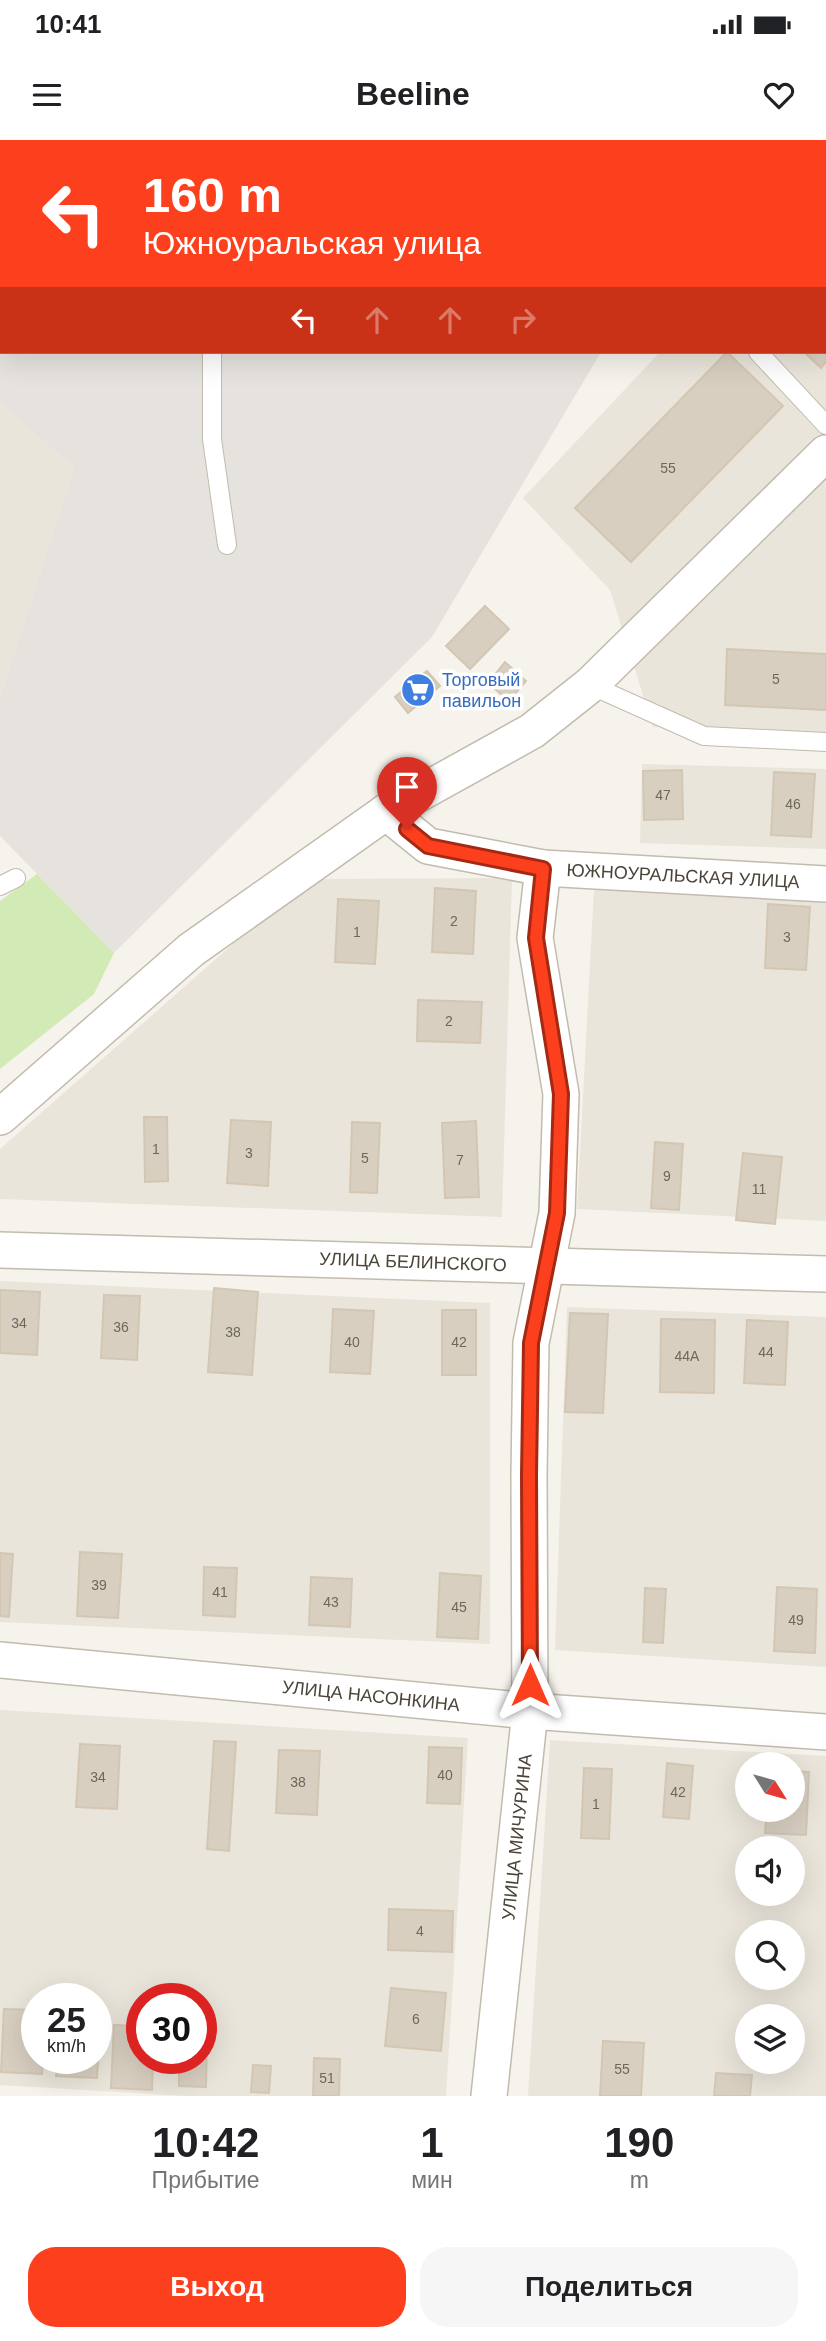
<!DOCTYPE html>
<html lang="ru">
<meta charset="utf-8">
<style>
:root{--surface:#fff;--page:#f6f6f6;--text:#202124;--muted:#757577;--accent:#fc3f1d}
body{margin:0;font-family:Arial,sans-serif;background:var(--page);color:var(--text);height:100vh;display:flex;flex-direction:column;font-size:26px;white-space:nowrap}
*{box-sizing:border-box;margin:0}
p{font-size:23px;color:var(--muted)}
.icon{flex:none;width:38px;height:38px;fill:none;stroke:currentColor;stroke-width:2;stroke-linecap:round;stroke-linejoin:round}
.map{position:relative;height:1956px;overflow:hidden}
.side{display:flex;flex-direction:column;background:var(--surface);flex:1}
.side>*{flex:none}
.hud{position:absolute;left:0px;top:0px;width:826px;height:214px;box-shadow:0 7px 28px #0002;background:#fc3f1d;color:#fff;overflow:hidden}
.needle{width:46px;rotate:127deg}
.controls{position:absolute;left:735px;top:1612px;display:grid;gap:14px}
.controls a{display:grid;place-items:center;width:70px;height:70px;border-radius:50%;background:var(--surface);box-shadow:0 7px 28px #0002;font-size:35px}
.speed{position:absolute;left:21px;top:1843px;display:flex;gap:14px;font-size:35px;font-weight:700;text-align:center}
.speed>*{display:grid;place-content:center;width:91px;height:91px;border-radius:50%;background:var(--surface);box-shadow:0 7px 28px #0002;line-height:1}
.speed small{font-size:18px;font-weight:400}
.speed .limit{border:10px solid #d22;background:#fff;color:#111}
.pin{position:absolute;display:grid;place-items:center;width:60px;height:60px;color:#fff;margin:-72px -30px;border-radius:50% 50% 50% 0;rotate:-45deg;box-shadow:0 0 7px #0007}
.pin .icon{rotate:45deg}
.me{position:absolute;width:77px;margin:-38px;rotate:0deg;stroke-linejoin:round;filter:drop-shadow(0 0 5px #0008)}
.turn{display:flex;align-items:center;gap:24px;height:147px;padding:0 28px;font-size:32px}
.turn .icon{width:91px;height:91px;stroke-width:2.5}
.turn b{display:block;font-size:49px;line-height:60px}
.lanes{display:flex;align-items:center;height:66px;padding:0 28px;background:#0003;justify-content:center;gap:35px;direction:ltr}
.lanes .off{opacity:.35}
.eta{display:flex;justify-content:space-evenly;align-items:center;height:119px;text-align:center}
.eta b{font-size:42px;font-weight:600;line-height:49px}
.action{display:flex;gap:14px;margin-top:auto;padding:14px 28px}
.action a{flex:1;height:80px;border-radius:28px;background:var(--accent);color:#fff;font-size:28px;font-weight:600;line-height:80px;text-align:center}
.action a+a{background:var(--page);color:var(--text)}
.status{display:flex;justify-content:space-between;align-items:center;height:49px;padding:0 35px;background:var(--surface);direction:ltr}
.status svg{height:19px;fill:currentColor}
header{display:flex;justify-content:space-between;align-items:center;height:91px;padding:0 28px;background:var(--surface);font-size:32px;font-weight:600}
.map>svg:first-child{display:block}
.residential{fill:#eae5da;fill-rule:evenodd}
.industrial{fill:#e6e2dd}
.green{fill:#d2eab5}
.building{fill:#d8cfc1;stroke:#d3c7b4;stroke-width:2}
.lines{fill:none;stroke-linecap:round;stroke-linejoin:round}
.lane-casing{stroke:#c2bbae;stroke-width:20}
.street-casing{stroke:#c2bbae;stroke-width:38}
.lane{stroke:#fff;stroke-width:18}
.street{stroke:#fff;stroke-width:35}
.route-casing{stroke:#a42913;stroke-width:18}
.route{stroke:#fc3f1d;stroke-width:12}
.labels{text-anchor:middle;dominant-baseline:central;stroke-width:7;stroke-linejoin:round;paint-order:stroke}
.number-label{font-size:14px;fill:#6e675b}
.shop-label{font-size:18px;fill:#366cbe;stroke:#fff;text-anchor:start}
.street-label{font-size:18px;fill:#4b4439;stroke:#fff}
</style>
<div class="status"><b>10:41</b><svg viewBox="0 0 49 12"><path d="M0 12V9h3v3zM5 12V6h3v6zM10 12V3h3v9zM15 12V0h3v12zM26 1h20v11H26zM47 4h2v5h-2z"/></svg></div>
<header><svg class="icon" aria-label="menu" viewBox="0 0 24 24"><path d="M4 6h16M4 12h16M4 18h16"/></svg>Beeline<svg class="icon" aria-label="heart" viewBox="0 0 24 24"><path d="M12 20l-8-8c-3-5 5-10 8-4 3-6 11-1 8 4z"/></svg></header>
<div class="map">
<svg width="826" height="1956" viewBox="0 0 826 1956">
<rect width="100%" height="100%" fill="#f6f3ec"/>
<g class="residential">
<path d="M826,33v562l-173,-8 -43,-137 -87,-92 137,-146h164z"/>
<path d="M0,263l74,65 -74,229z"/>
<path d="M642,624l184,5v80l-186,-6z"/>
<path d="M512,738l-10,339 -502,-18v-50l307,-270z"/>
<path d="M594,749l232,11v321l-249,-12z"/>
<path d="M0,1141l490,22v341l-490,-22z"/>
<path d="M567,1167l259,10v350l-271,-17z"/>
<path d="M0,1570l468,28 -22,358h-261l-185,-11zM37,1858h59v60h-59zM142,1858h59v60h-59z"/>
<path d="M550,1600l276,16v340h-298zM747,1624h46v46h-46zM747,1708h46v46h-46zM747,1792h46v46h-46zM747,1876h46v46h-46z"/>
</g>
<path class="industrial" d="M0,0h727l-725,2v210h599l-169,285 -318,316 -114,-117v-139l74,-229 -74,-65z"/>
<path class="green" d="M37,734l77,79 -20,41 -94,75v-168z"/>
<g class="building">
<path d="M477,0h76l-1,2z"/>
<path d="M826,111v111l-5,6 -17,-16h20z"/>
<path d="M727,212l56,54 -152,156 -56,-54z"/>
<path d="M485,466l24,23 -39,40 -24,-23z"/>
<path d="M727,509l99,5v56l-101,-5z"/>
<path d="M505,522l21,19 -17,20 -21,-18z"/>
<path d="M427,531l13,15 -32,27 -13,-16z"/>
<path d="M682,630l1,49 -39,1 -1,-49z"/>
<path d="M774,632l41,2 -4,63 -40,-2z"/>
<path d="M435,748l41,3 -3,63 -41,-2z"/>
<path d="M338,759l41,2 -4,63 -40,-2z"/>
<path d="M768,764l42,3 -4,63 -41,-2z"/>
<path d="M418,860l64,2 -2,41 -63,-2z"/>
<path d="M144,977h23l1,64 -23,1z"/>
<path d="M231,980l40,2 -3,64 -41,-3z"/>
<path d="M476,981l3,76 -34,1 -3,-75z"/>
<path d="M352,982l28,1 -3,70 -27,-1z"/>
<path d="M655,1002l28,2 -4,66 -28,-2z"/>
<path d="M743,1013l39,4 -7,67 -39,-4z"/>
<path d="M214,1148l44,4 -6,83 -44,-3z"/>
<path d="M0,1150l40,2 -3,63 -37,-2z"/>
<path d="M104,1155l36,1 -3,64 -36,-2z"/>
<path d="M333,1169l41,2 -4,63 -40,-2z"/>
<rect x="442" y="1170" width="34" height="65"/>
<path d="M570,1173l38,1 -5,99 -38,-1z"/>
<path d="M661,1179l54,1 -1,73 -54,-1z"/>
<path d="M747,1180l41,2 -3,63 -41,-2z"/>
<path d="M80,1412l42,2 -4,64 -41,-2z"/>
<path d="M0,1413l13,1 -4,63 -9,-1z"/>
<path d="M204,1427l33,1 -2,49 -32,-2z"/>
<path d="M440,1433l41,3 -3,63 -41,-2z"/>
<path d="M311,1437l41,2 -2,48 -41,-2z"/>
<path d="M777,1447l40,2 -2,64 -41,-2z"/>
<path d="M645,1448l21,1 -3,54 -20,-1z"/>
<path d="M214,1601l22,1 -7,109 -22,-2z"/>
<path d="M80,1604l40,2 -3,63 -41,-2z"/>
<path d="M429,1607l33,1 -2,56 -33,-1z"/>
<path d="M279,1610l41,1 -3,64 -41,-2z"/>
<path d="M667,1623l26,3 -4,53 -26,-2z"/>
<path d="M584,1628l28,1 -3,70 -28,-1z"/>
<path d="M793,1631l16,1 -3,63 -41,-2 2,-23h26z"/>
<path d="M389,1769l64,2 -1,41 -64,-2z"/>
<path d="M391,1848l55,5 -5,58 -56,-5z"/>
<path d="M4,1869l33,1v48h6l-1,16 -41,-2z"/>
<path d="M96,1874h5l-4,64 -41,-2 1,-18h39z"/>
<path d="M114,1885l28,1v32h11l-1,32 -41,-2z"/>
<path d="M201,1896h6l-1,51 -27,-1v-28h22z"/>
<path d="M603,1901l41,2 -3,53h-41z"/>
<path d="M314,1918l26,1 -1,37h-26z"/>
<path d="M253,1925l18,1 -2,27 -18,-1z"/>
<path d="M716,1933l36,2 -2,21h-36z"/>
</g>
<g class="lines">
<g class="lane-casing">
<g id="lane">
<path d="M260,2l1,-2"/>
<path d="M212,212v87l15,106"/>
<path d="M758,212l68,73"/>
<path d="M590,545l114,51 122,6"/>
<path d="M0,746l16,-8"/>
</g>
</g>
<g class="street-casing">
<g id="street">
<path d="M386,672l42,34 115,22 283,16"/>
<path d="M0,977l191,-167 195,-138 146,-81 58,-46 236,-232"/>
<path d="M0,1110l826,24"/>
<path d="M0,1520l530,51 296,21"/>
<path d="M489,1956l41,-385 -1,-236 2,-132 26,-130 4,-119 -26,-156 8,-70"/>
</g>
</g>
<use href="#lane" class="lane"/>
<use href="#street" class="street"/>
</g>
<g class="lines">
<g class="route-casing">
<path id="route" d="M407,689l21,17 115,23 -7,69 25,156 -4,119 -26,130 -2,132 1,210"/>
</g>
<use href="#route" class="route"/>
</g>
<defs>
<g id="supermarket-disc" transform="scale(1.75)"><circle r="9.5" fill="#3f7fe0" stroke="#fff"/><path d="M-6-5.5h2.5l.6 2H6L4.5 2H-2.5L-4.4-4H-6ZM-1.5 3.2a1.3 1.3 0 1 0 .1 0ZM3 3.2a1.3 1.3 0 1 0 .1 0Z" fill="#fff"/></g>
</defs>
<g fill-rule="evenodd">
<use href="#supermarket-disc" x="418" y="550"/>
</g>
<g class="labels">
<g class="number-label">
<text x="668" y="328">55</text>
<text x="776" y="539">5</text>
<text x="663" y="655">47</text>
<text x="793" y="664">46</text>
<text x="454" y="781">2</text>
<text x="357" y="792">1</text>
<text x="787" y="797">3</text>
<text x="449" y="881">2</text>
<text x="156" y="1009">1</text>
<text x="249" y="1013">3</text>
<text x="365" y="1018">5</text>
<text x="460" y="1020">7</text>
<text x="667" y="1036">9</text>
<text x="759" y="1049">11</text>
<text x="19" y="1183">34</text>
<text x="121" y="1187">36</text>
<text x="233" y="1192">38</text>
<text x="352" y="1202">40</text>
<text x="459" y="1202">42</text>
<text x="766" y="1212">44</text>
<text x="687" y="1216">44А</text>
<text x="99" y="1445">39</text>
<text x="220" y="1452">41</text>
<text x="331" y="1462">43</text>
<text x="459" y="1467">45</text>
<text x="796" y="1480">49</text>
<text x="445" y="1635">40</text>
<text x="98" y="1637">34</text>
<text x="298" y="1642">38</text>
<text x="678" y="1652">42</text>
<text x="596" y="1664">1</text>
<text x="420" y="1791">4</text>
<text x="416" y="1879">6</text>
<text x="622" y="1929">55</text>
<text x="327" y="1938">51</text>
</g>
<g class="shop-label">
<text x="442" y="540">Торговый<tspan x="442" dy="21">павильон</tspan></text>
</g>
<g class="street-label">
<text transform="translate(683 736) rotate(3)">ЮЖНОУРАЛЬСКАЯ УЛИЦА</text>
<text transform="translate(413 1122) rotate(2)">УЛИЦА БЕЛИНСКОГО</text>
<text transform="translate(371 1556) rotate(6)">УЛИЦА НАСОНКИНА</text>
<text transform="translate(517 1697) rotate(-84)">УЛИЦА МИЧУРИНА</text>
</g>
</g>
</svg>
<div class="controls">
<a><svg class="needle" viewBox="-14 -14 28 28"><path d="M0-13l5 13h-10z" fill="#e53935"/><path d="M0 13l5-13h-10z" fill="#757577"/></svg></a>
<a><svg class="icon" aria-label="sound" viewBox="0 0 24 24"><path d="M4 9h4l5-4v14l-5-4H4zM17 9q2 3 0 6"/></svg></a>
<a><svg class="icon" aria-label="search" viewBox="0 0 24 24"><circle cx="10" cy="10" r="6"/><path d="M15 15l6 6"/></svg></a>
<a><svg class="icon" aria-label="layers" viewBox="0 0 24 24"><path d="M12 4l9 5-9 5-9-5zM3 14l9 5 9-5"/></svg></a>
</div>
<div class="speed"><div>25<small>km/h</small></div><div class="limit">30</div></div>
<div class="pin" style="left:407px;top:689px;background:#d93025"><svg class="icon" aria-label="arrive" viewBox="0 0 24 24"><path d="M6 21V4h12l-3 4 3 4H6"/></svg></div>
<svg class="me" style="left:530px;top:1545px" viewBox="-20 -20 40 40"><path d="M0-17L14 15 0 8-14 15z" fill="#fc3f1d" stroke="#fff" stroke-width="4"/></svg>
<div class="hud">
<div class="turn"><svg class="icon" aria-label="left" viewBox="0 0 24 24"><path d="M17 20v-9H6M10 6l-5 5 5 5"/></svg><div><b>160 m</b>Южноуральская улица</div></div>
<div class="lanes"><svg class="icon" aria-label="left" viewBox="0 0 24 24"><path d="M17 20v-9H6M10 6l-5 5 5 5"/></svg><svg class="icon off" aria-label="ahead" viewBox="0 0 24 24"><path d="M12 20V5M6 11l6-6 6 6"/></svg><svg class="icon off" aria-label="ahead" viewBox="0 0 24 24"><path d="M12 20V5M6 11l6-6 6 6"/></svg><svg class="icon off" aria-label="right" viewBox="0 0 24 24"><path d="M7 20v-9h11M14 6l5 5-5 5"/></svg></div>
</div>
</div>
<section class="side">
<div class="eta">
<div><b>10:42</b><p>Прибытие</p></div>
<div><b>1</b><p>мин</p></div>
<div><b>190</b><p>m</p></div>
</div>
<div class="action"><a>Выход</a><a>Поделиться</a></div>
</section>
